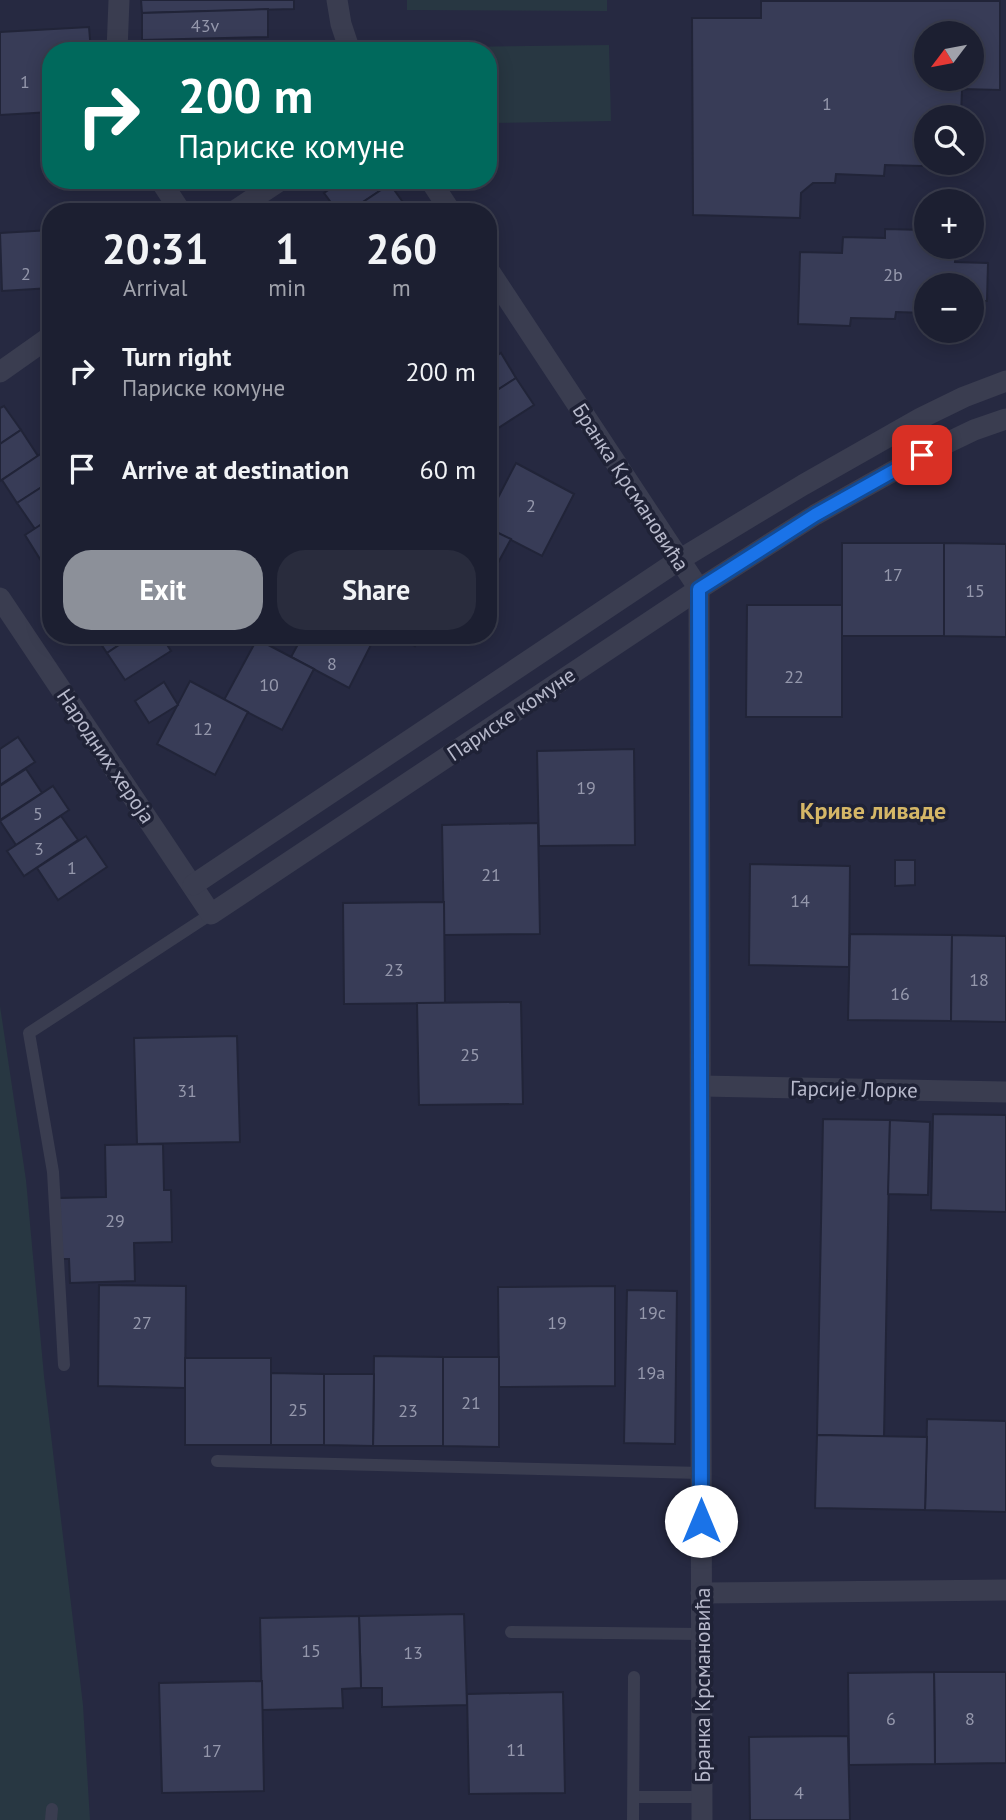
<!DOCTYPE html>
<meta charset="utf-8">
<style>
:root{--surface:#1c1f31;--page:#292c3d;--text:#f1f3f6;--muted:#a0a2ab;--line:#3a3d4d;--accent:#8c9099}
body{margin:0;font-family:"PT Sans",sans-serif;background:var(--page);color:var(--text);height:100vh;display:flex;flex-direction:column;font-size:26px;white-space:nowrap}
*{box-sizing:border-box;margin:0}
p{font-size:23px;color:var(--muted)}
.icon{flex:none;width:38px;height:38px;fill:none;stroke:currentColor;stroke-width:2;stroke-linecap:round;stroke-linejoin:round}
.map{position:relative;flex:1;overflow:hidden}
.drawer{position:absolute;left:42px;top:203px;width:455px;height:441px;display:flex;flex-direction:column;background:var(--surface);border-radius:28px;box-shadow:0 4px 18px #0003,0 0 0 2px var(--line)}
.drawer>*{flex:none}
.hud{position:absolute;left:42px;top:42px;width:455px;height:147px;border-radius:28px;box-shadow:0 4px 18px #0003,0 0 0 2px var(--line);background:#00695c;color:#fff;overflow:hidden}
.needle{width:46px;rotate:238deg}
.tools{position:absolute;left:914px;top:21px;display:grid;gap:14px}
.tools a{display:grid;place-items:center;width:70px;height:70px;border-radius:50%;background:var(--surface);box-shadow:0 4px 18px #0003,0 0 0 2px var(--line);font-size:35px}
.pin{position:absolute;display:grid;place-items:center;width:60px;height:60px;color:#fff;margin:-30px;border-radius:14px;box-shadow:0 4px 10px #0006}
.me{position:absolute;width:77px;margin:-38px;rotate:0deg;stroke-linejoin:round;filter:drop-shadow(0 0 5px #0008)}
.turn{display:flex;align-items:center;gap:24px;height:147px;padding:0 21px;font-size:32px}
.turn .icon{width:91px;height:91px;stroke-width:2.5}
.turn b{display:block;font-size:49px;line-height:60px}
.eta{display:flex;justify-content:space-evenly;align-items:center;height:119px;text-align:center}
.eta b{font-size:42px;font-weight:600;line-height:49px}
.button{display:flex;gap:14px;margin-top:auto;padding:14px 21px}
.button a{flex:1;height:80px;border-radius:28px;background:var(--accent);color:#fff;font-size:28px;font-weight:600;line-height:80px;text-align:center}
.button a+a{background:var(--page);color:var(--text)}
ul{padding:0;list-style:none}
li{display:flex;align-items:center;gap:21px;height:98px;padding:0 21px}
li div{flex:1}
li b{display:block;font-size:26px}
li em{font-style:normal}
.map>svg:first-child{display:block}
.park{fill:#283742}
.building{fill:#383c57;stroke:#212438;stroke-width:2;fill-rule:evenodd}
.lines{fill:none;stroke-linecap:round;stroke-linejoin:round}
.lane{stroke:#3a3d50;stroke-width:12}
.street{stroke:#3a3d50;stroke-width:21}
.route-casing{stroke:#114b97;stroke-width:18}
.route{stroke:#1a73e8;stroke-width:12}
.labels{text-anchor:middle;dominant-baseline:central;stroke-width:7;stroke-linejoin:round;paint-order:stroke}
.number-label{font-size:18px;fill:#9598ac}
.street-label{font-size:21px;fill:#b7b9cb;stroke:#1f2236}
.quarter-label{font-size:24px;font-weight:bold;fill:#d5b767;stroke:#1f2236}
</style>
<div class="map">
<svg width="1006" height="1820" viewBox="0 0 1006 1820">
<rect width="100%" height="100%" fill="#262941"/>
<g class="park">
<path d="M407,0h200v11l-200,-1z"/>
<path d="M609,45l2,76 -123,2v-72h-28v-4z"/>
<path d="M0,1006l26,174 18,196 39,329 7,115h-90z"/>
</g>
<g class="building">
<path d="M141,0h153v9l-152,4z"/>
<path d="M761,1h239v89l-38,-1 -1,28h-35v46h34v4l-75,-2 -1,11 -48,-2 -1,9h-22l-12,10 -1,25 -107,-3 -1,-197h69zM926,33h45v46h-45z"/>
<path d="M268,9v28l-126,3v-27z"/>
<path d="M89,27l2,24h-40v61l-51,3v-83z"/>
<path d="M343,180h44l3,4 -42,28h-10l-14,-19z"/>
<path d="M390,184l17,24 -6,4h-53z"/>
<path d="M885,229l41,1v17h30l-1,15 33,1 -1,38h-16v-16h-45v28l-30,-1 -1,7 -44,-1 -1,8 -52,-2 2,-72 42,1 1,-16 42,1z"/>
<path d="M51,230v58l-49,3 -2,-58z"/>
<path d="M501,353l15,25 -28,18v-35z"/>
<path d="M516,378l18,27 -45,29 -1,-38z"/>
<path d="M4,406l17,24 -21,14v-36z"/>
<path d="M21,430l17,26 -38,25v-37z"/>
<path d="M48,449l3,5v27l-34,22 -15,-23z"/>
<path d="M516,463l58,31 -32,62 -54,-28v-11z"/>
<path d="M51,481v37l-16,11 -18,-26z"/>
<path d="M51,518v34l-11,7 -15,-24z"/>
<path d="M488,528l23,11 -23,42z"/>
<rect x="842" y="543" width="102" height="93"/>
<path d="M944,543l62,1v93l-62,-1z"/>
<path d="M747,605h95v112h-96z"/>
<path d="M95,635h39l-27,18z"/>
<path d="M134,635h27l10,16 -46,29 -18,-27z"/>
<path d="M303,635h73l-27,53 -58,-31z"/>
<path d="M395,635h25l-5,11z"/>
<path d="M257,639l57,30 -32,61 -58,-30z"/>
<path d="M190,681l58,31 -33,63 -58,-31z"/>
<path d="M164,682l14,23 -29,18 -14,-22z"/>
<path d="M18,737l17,25 -35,23v-36z"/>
<path d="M634,749l1,96 -96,1 -2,-95z"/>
<path d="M26,769l16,24 -42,27v-34z"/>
<path d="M53,786l16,24 -53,35 -16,-24z"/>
<path d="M61,816l17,24 -54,36 -17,-25z"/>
<path d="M538,823l2,111 -96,1 -2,-110z"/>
<path d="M86,836l21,31 -49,33 -21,-32z"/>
<path d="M895,860h20v25l-20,1z"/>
<path d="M750,864l100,2 -1,101 -100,-2z"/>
<path d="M444,902l1,101 -101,1 -1,-101z"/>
<path d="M850,934l102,1 -1,86 -103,-1z"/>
<path d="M952,935l54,1v86l-55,-1z"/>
<path d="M521,1002l2,102 -104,1 -2,-102z"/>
<path d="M237,1036l3,106 -103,2 -3,-106z"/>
<path d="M933,1114l73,1v97l-75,-2z"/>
<path d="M823,1119l67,1 -6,317 -67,-2z"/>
<path d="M890,1120l40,2 -2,73 -40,-1z"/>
<path d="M163,1144l1,46h7l1,52 -38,1 1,38 -65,2 -1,-24h-9l-1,-61 47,-1 -1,-52z"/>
<path d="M99,1285l87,1 -1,102 -87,-2z"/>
<path d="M615,1286v100l-116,1 -1,-100z"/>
<path d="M627,1290l50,1 -2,153 -51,-1z"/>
<path d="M374,1356l69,1v89h-70z"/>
<path d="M443,1357h56v90l-56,-1z"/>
<rect x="185" y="1358" width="86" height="87"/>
<path d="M271,1373l53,1v71h-53z"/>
<path d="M324,1374h50l-1,72 -49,-1z"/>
<path d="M927,1419l79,2v91l-81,-2z"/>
<path d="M817,1435l110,2 -2,73 -110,-2z"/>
<path d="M464,1614l3,91 -85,2v-19h-21l-2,-72z"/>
<path d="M359,1616l2,72 -19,1 1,19 -81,2 -2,-92z"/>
<path d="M934,1672h72v91l-71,1z"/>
<path d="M934,1672l1,92 -86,1 -1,-92z"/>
<path d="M262,1681l2,110 -102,2 -3,-110z"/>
<path d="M563,1692l2,101 -96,1 -2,-100z"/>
<path d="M848,1736l2,84h-100l-1,-83z"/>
</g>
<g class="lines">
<g class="lane">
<path d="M64,1365l-11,-193 -24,-139 182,-119"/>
<path d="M217,1461l484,12"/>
<path d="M511,1632l190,2"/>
<path d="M634,1797h68"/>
<path d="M51,1820l1,-11"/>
<path d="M633,1820l1,-143"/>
</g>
<g class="street">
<path d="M337,0l4,24 9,27"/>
<path d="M117,51l2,-51"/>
<path d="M160,180l21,32"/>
<path d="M430,180l21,32"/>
<path d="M233,212l48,-32"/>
<path d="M488,269l211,320 3,1231"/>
<path d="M0,372l51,-36"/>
<path d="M0,598l211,316 488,-325 116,-74 107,-60 52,-25 32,-11"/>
<path d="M193,885l486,-325 124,-75 118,-67 43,-21 42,-16"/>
<path d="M702,1086l304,6"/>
<path d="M701,1593l305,-3"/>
</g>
</g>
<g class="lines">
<g class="route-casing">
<path id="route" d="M701,1521l-2,-932 116,-74 107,-60"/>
</g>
<use href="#route" class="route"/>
</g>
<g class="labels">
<g class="number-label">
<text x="205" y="25">43v</text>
<text x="25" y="81">1</text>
<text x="827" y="103">1</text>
<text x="26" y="273">2</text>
<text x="893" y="274">2b</text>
<text x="531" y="505">2</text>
<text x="893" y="574">17</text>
<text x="975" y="590">15</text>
<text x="332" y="663">8</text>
<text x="794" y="676">22</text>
<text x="269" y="684">10</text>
<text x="203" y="728">12</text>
<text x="586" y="787">19</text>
<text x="38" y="813">5</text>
<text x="39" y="848">3</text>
<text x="72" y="867">1</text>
<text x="491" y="874">21</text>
<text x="800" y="900">14</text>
<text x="394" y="969">23</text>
<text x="979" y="979">18</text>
<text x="900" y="993">16</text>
<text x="470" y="1054">25</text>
<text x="187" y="1090">31</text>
<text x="115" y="1220">29</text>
<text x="652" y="1312">19c</text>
<text x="142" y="1322">27</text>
<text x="557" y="1322">19</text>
<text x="651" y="1372">19a</text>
<text x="471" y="1402">21</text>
<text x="298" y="1409">25</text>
<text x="408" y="1410">23</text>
<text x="311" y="1650">15</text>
<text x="413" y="1652">13</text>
<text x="891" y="1718">6</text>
<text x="970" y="1718">8</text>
<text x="516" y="1749">11</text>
<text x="212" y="1750">17</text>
<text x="799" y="1792">4</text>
</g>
<g class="street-label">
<text transform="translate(631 487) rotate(57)">Бранка Крсмановића</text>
<text transform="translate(511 714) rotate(-34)">Париске комуне</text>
<text transform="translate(106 756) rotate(56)">Народних хероја</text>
<text transform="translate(854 1089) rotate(1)">Гарсије Лорке</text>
<text transform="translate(702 1685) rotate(-90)">Бранка Крсмановића</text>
</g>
<g class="quarter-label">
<text x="873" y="810">Криве ливаде</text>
</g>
</g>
</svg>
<div class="tools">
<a><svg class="needle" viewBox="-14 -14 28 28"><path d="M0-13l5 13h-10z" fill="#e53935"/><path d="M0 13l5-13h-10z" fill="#a0a2ab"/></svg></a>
<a><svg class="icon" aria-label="search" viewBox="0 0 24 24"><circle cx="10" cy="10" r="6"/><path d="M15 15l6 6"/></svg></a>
<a>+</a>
<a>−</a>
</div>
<div class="pin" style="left:922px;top:455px;background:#d93025"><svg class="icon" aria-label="arrive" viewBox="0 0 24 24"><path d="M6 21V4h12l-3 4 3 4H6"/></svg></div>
<svg class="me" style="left:701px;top:1521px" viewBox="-20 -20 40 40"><circle r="19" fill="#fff"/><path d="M0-13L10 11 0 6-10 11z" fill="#1a73e8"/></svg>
<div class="hud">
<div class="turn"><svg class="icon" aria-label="right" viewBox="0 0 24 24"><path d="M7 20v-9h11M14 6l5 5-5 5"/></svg><div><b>200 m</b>Париске комуне</div></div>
</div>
<section class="drawer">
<div class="eta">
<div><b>20:31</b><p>Arrival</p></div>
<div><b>1</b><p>min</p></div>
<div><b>260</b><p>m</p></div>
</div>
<ul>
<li><svg class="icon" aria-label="right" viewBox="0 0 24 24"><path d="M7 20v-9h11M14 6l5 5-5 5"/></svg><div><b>Turn right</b><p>Париске комуне</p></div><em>200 m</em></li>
<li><svg class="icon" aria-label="arrive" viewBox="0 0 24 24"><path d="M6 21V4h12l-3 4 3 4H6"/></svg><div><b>Arrive at destination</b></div><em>60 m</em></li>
</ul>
<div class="button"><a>Exit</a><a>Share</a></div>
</section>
</div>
